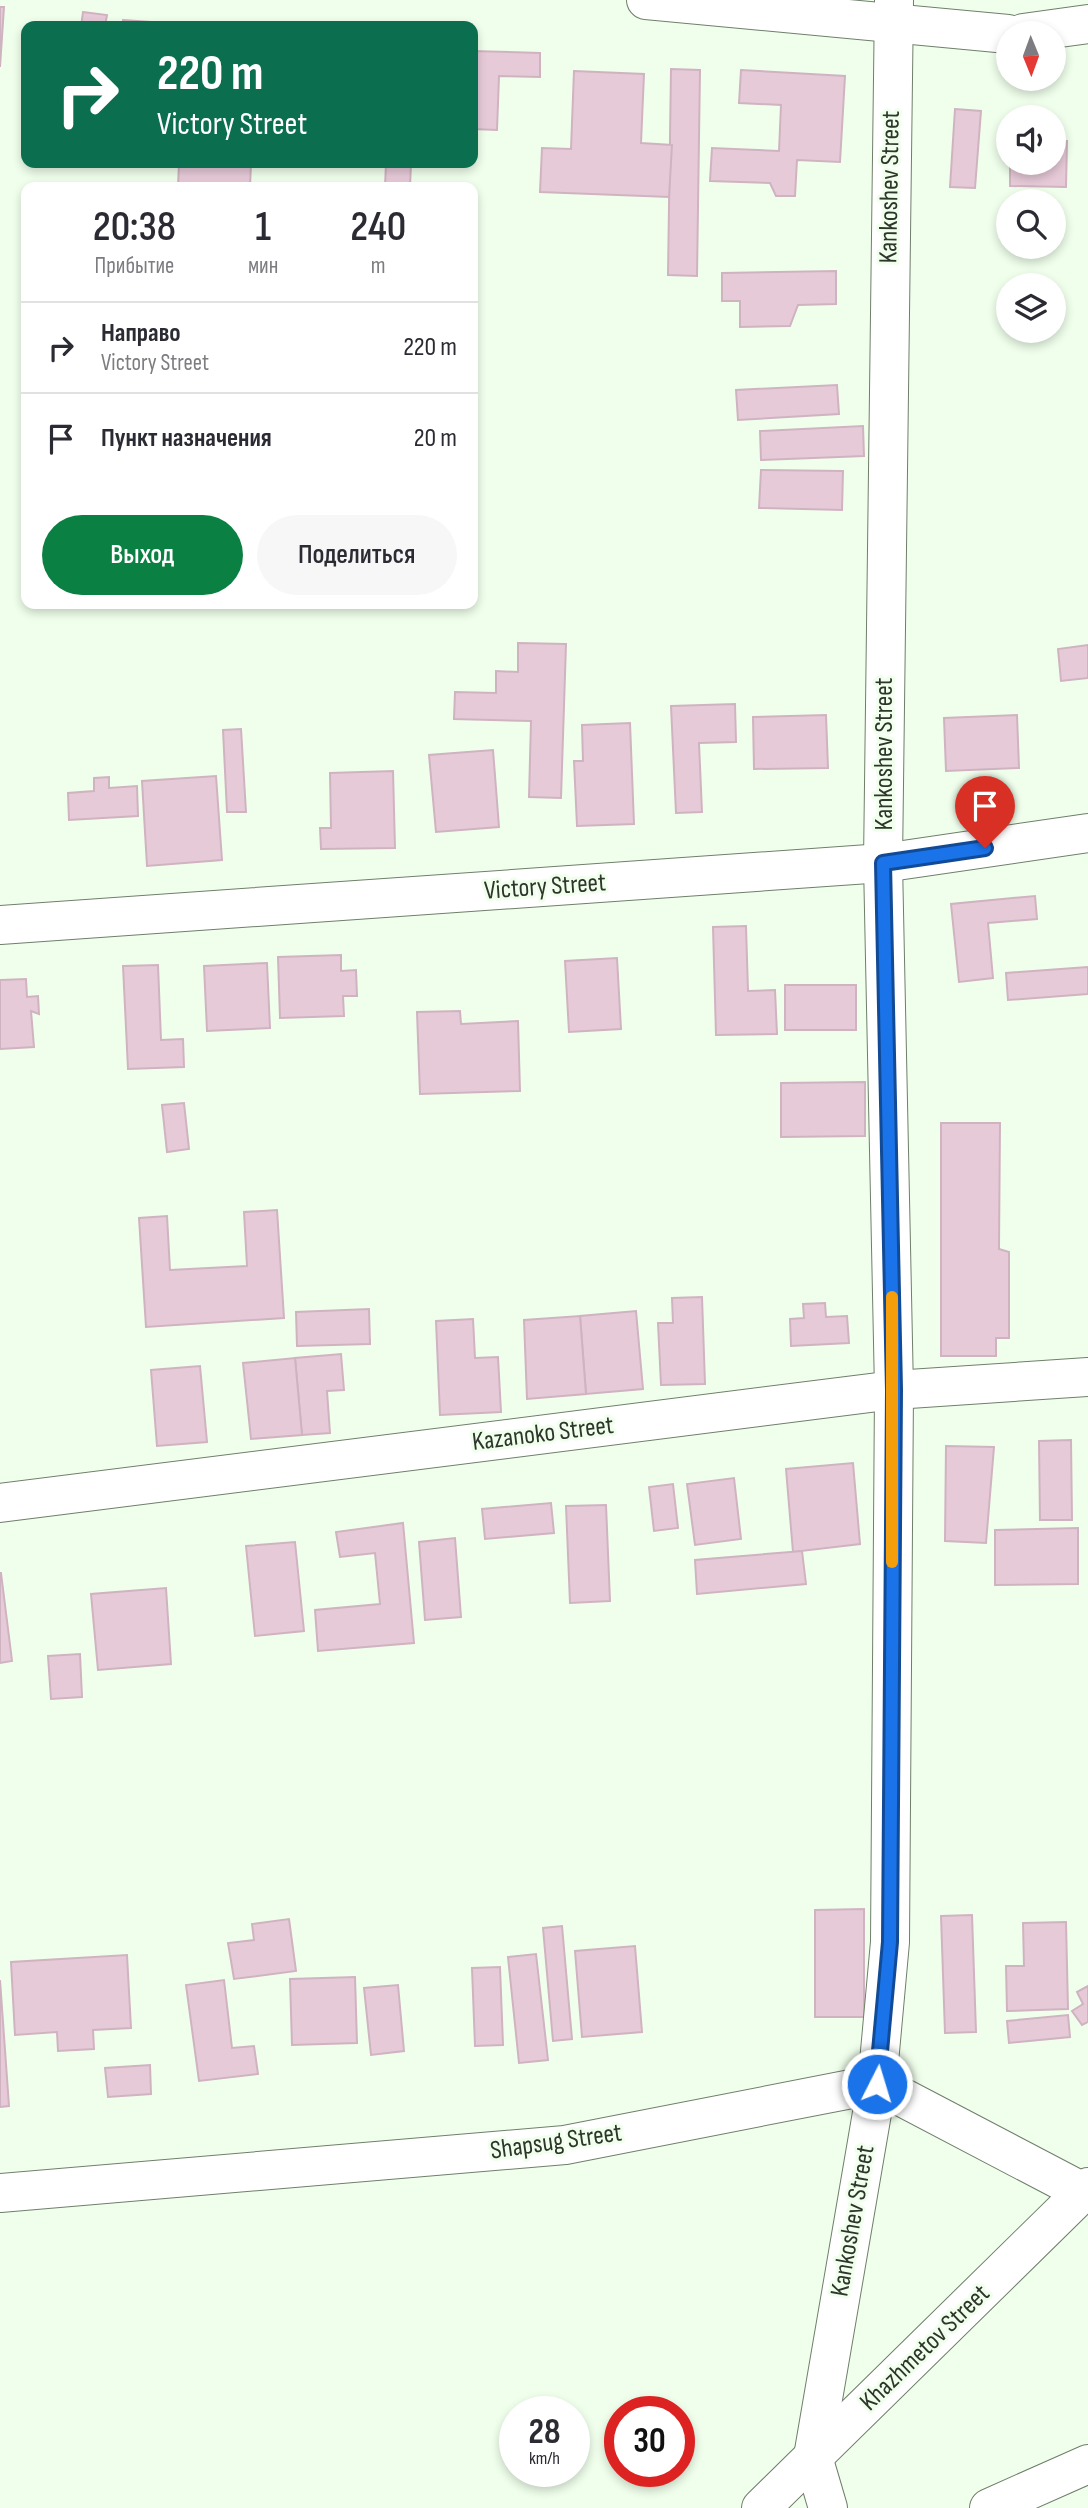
<!DOCTYPE html>
<html lang="ru">
<meta charset="utf-8">
<style>
:root{--surface:#fff;--page:#f7f7f7;--text:#2b2b33;--muted:#7c7c81;--line:#e1e1e2;--accent:#0b8043}
body{margin:0;font-family:"Sofia Sans Condensed",sans-serif;background:var(--page);color:var(--text);height:100vh;display:flex;flex-direction:column;font-size:26px;white-space:nowrap}
*{box-sizing:border-box;margin:0}
p{font-size:23px;color:var(--muted)}
.icon{flex:none;width:38px;height:38px;fill:none;stroke:currentColor;stroke-width:2;stroke-linecap:round;stroke-linejoin:round}
.map{position:relative;flex:1;overflow:hidden}
.side{position:absolute;left:21px;top:182px;width:457px;height:427px;display:flex;flex-direction:column;background:var(--surface);border-radius:14px;box-shadow:0 4px 10px #0003}
.side>*{flex:none}
.banner{position:absolute;left:21px;top:21px;width:457px;height:147px;border-radius:14px;box-shadow:0 4px 10px #0003;background:#0b6e4f;color:#fff;overflow:hidden}
.needle{width:46px;rotate:179deg}
.fabs{position:absolute;left:996px;top:21px;display:grid;gap:14px}
.fabs a{display:grid;place-items:center;width:70px;height:70px;border-radius:50%;background:var(--surface);box-shadow:0 4px 10px #0003;font-size:35px}
.speed{position:absolute;left:499px;top:2396px;display:flex;gap:14px;font-size:35px;font-weight:700;text-align:center}
.speed>*{display:grid;place-content:center;width:91px;height:91px;border-radius:50%;background:var(--surface);box-shadow:0 4px 10px #0003;line-height:1}
.speed small{font-size:18px;font-weight:400}
.speed .limit{border:10px solid #d22;background:#fff;color:#111}
.pin{position:absolute;display:grid;place-items:center;width:60px;height:60px;color:#fff;margin:-72px -30px;border-radius:50% 50% 50% 0;rotate:-45deg;box-shadow:0 0 7px #0007}
.pin .icon{rotate:45deg}
.me{position:absolute;width:77px;margin:-38px;rotate:5deg;stroke-linejoin:round;filter:drop-shadow(0 0 5px #0008)}
.turn{display:flex;align-items:center;gap:24px;height:147px;padding:0 21px;font-size:32px}
.turn .icon{width:91px;height:91px;stroke-width:2.5}
.turn b{display:block;font-size:49px;line-height:60px}
.eta{display:flex;justify-content:space-evenly;align-items:center;height:119px;text-align:center}
.eta b{font-size:42px;font-weight:600;line-height:49px}
.action{display:flex;gap:14px;margin-top:auto;padding:14px 21px}
.action a{flex:1;height:80px;border-radius:42px;background:var(--accent);color:#fff;font-size:28px;font-weight:600;line-height:80px;text-align:center}
.action a+a{background:var(--page);color:var(--text)}
ul{padding:0;list-style:none}
li{display:flex;align-items:center;gap:21px;height:91px;padding:0 21px;border-top:2px solid var(--line)}
li div{flex:1}
li b{display:block;font-size:26px}
li em{font-style:normal}
.map>svg:first-child{display:block}
.building{fill:#e7cad8;stroke:#d0b3c1;stroke-width:2}
.lines{fill:none;stroke-linecap:round;stroke-linejoin:round}
.minor-casing{stroke:#6f7f6a;stroke-width:40}
.minor{stroke:#fff;stroke-width:38}
.route-casing{stroke:#114b97;stroke-width:18}
.route{stroke:#1a73e8;stroke-width:12}
.slow{stroke:#f59e0b;stroke-width:12}
.labels{text-anchor:middle;dominant-baseline:central;stroke-width:6;stroke-linejoin:round;paint-order:stroke}
.street-label{font-size:26px;fill:#2e352c;stroke:#f0ffec}
</style>
<div class="map">
<svg width="1088" height="2508" viewBox="0 0 1088 2508">
<rect width="100%" height="100%" fill="#f0ffec"/>
<g class="building">
<path d="M0,7h4l-4,60z"/>
<path d="M83,12l24,3 -2,11h-24z"/>
<path d="M123,20l85,6h-86z"/>
<path d="M472,51l68,2v24l-41,-1 -2,54 -25,-1z"/>
<path d="M671,69l29,1 -3,206 -29,-1z"/>
<path d="M741,70l104,6 -5,86 -43,-2 -2,36h-19l-6,-13 -60,-2 2,-33 67,3 2,-46 -42,-2z"/>
<path d="M574,71l70,3 -3,69 31,2 -3,52 -129,-5 2,-44 29,1z"/>
<path d="M955,109l26,2 -6,77 -25,-1z"/>
<path d="M1054,127l1,14h12l-1,46 -56,-1v-23h44z"/>
<path d="M179,163h72l-1,24h-72z"/>
<path d="M386,163h25l-1,24h-25z"/>
<path d="M836,271v33l-38,1 -8,21 -50,1v-26h-18v-28z"/>
<path d="M837,385l2,29 -101,6 -2,-30z"/>
<path d="M863,426l1,30 -103,4 -1,-29z"/>
<path d="M761,470l82,1 -1,39 -83,-2z"/>
<path d="M518,643l48,1 -5,154 -32,-1 2,-76 -77,-2 1,-27 41,1v-22l22,1z"/>
<path d="M1088,645v33l-27,3 -3,-32z"/>
<path d="M735,704l1,38 -37,1 3,69 -26,1 -5,-107z"/>
<path d="M826,715l2,53 -74,1 -1,-52z"/>
<path d="M1017,715l2,53 -73,3 -2,-53z"/>
<path d="M630,723l4,101 -57,2 -3,-65h9l-1,-36z"/>
<path d="M241,729l5,83h-19l-4,-82z"/>
<path d="M493,750l6,77 -63,5 -7,-77z"/>
<path d="M393,771l2,77 -74,1 -1,-21h11l-1,-55z"/>
<path d="M216,776l6,84 -75,6 -5,-85z"/>
<path d="M109,777v11l28,-2 1,30 -69,4 -1,-27 26,-2v-13z"/>
<path d="M1035,896l2,23 -49,4 5,55 -34,4 -8,-78z"/>
<path d="M746,926l2,65 27,-1 2,44 -61,1 -3,-108z"/>
<path d="M341,955v16l15,-1 1,26h-14l1,20 -64,2 -2,-61z"/>
<path d="M617,958l4,71 -52,3 -4,-71z"/>
<path d="M267,963l3,65 -63,3 -3,-65z"/>
<path d="M158,965l3,75 22,-1 1,28 -56,2 -5,-103z"/>
<path d="M1088,967v27l-80,6 -2,-27z"/>
<path d="M26,979l1,18 11,-1 1,18 -8,-3 3,36 -34,2v-69z"/>
<rect x="785" y="985" width="71" height="45"/>
<path d="M460,1011l1,13 57,-3 2,70 -100,3 -3,-82z"/>
<path d="M865,1082v54l-84,1v-54z"/>
<path d="M184,1103l5,46 -22,3 -5,-47z"/>
<path d="M941,1123h59l-1,126 10,3v86h-13v18h-55z"/>
<path d="M277,1210l7,108 -138,9 -7,-109 28,-2 3,54 77,-4 -3,-54z"/>
<path d="M702,1297l3,87 -44,1 -3,-62h15l-1,-25z"/>
<path d="M825,1303l1,14 21,-1 2,27 -58,3 -1,-27 14,-1 -1,-14z"/>
<path d="M369,1309l1,35 -73,2 -1,-34z"/>
<path d="M636,1311l7,78 -57,5 -6,-78z"/>
<path d="M580,1316l6,78 -59,5 -3,-79z"/>
<path d="M473,1319l2,39 23,-1 3,55 -61,3 -4,-94z"/>
<path d="M341,1354l3,36 -17,1 3,42 -28,2 -7,-77z"/>
<path d="M295,1358l7,77 -51,4 -8,-76z"/>
<path d="M200,1366l7,76 -50,4 -6,-76z"/>
<path d="M1071,1440l1,80h-32l-1,-79z"/>
<path d="M946,1446l48,1 -8,96 -41,-2z"/>
<path d="M853,1463l7,81 -67,8 -7,-83z"/>
<path d="M734,1478l7,61 -46,6 -8,-61z"/>
<path d="M673,1484l5,44 -24,3 -5,-44z"/>
<path d="M551,1503l3,30 -69,6 -3,-30z"/>
<path d="M606,1505l4,96 -40,2 -4,-97z"/>
<path d="M403,1523l11,120 -96,8 -3,-41 65,-6 -5,-51 -35,4 -4,-25z"/>
<path d="M1078,1528v56l-83,1v-55z"/>
<path d="M455,1538l6,79 -36,3 -6,-78z"/>
<path d="M295,1542l9,89 -49,5 -9,-90z"/>
<path d="M802,1551l4,33 -109,10 -2,-34z"/>
<path d="M1,1573l11,88 -12,2v-90z"/>
<path d="M166,1588l5,76 -73,6 -7,-76z"/>
<path d="M80,1654l2,43 -31,2 -3,-43z"/>
<path d="M864,1909v108h-49v-107z"/>
<path d="M972,1915l4,117 -31,1 -4,-117z"/>
<path d="M289,1919l7,52 -62,8 -6,-36 26,-3 -2,-16z"/>
<path d="M1066,1922l2,87 -61,2 -1,-45h18l-1,-43z"/>
<path d="M562,1926l10,113 -19,2 -10,-113z"/>
<path d="M635,1946l7,86 -60,5 -7,-86z"/>
<path d="M536,1954l12,106 -29,3 -11,-106z"/>
<path d="M127,1955l4,73 -38,2 1,19 -36,2 -1,-19 -42,3 -4,-73z"/>
<path d="M500,1967l3,78 -28,1 -3,-78z"/>
<path d="M355,1977l2,66 -65,2 -2,-66z"/>
<path d="M0,1980l9,126 -9,1z"/>
<path d="M224,1980l8,68 22,-2 4,28 -59,7 -13,-96z"/>
<path d="M398,1985l6,66 -33,4 -7,-67z"/>
<path d="M1088,1986v36l-6,3 -10,-14 11,-7 -6,-12z"/>
<path d="M1068,2015l2,22 -61,6 -2,-22z"/>
<path d="M150,2065l1,29 -43,3 -3,-29z"/>
</g>
<g class="lines">
<g class="minor-casing">
<g id="minor">
<path d="M646,0l362,34"/>
<path d="M1023,33l65,-9"/>
<path d="M0,925l883,-62 205,-30"/>
<path d="M0,1503l894,-113 194,-13"/>
<path d="M0,2193l565,-48 312,-61 206,108"/>
<path d="M761,2508l327,-321"/>
<path d="M828,2508l-15,-51 64,-373 13,-142 4,-552 -11,-527 11,-863"/>
<path d="M989,2508l99,-44"/>
</g>
</g>
<use href="#minor" class="minor"/>
</g>
<g class="lines">
<g class="route-casing">
<path id="route" d="M877,2084l13,-142 4,-552 -11,-527 102,-15"/>
</g>
<use href="#route" class="route"/>
<path class="slow" d="M892,1297v265"/>
</g>
<g class="labels">
<g class="street-label">
<text transform="translate(890 187) rotate(-89)">Kankoshev Street</text>
<text transform="translate(884 754) rotate(-90)">Kankoshev Street</text>
<text transform="translate(545 887) rotate(-4)">Victory Street</text>
<text transform="translate(543 1434) rotate(-7)">Kazanoko Street</text>
<text transform="translate(556 2142) rotate(-8)">Shapsug Street</text>
<text transform="translate(853 2221) rotate(-80)">Kankoshev Street</text>
<text transform="translate(925 2348) rotate(-44)">Khazhmetov Street</text>
</g>
</g>
</svg>
<div class="fabs">
<a><svg class="needle" viewBox="-14 -14 28 28"><path d="M0-13l5 13h-10z" fill="#e53935"/><path d="M0 13l5-13h-10z" fill="#7c7c81"/></svg></a>
<a><svg class="icon" aria-label="sound" viewBox="0 0 24 24"><path d="M4 9h4l5-4v14l-5-4H4zM17 9q2 3 0 6"/></svg></a>
<a><svg class="icon" aria-label="search" viewBox="0 0 24 24"><circle cx="10" cy="10" r="6"/><path d="M15 15l6 6"/></svg></a>
<a><svg class="icon" aria-label="layers" viewBox="0 0 24 24"><path d="M12 4l9 5-9 5-9-5zM3 14l9 5 9-5"/></svg></a>
</div>
<div class="speed"><div>28<small>km/h</small></div><div class="limit">30</div></div>
<div class="pin" style="left:985px;top:848px;background:#d93025"><svg class="icon" aria-label="arrive" viewBox="0 0 24 24"><path d="M6 21V4h12l-3 4 3 4H6"/></svg></div>
<svg class="me" style="left:877px;top:2084px" viewBox="-20 -20 40 40"><circle r="17" fill="#1a73e8" stroke="#fff" stroke-width="3"/><path d="M0-11L8 9 0 5-8 9z" fill="#fff"/></svg>
<div class="banner">
<div class="turn"><svg class="icon" aria-label="right" viewBox="0 0 24 24"><path d="M7 20v-9h11M14 6l5 5-5 5"/></svg><div><b>220 m</b>Victory Street</div></div>
</div>
<section class="side">
<div class="eta">
<div><b>20:38</b><p>Прибытие</p></div>
<div><b>1</b><p>мин</p></div>
<div><b>240</b><p>m</p></div>
</div>
<ul>
<li><svg class="icon" aria-label="right" viewBox="0 0 24 24"><path d="M7 20v-9h11M14 6l5 5-5 5"/></svg><div><b>Направо</b><p>Victory Street</p></div><em>220 m</em></li>
<li><svg class="icon" aria-label="arrive" viewBox="0 0 24 24"><path d="M6 21V4h12l-3 4 3 4H6"/></svg><div><b>Пункт назначения</b></div><em>20 m</em></li>
</ul>
<div class="action"><a>Выход</a><a>Поделиться</a></div>
</section>
</div>
